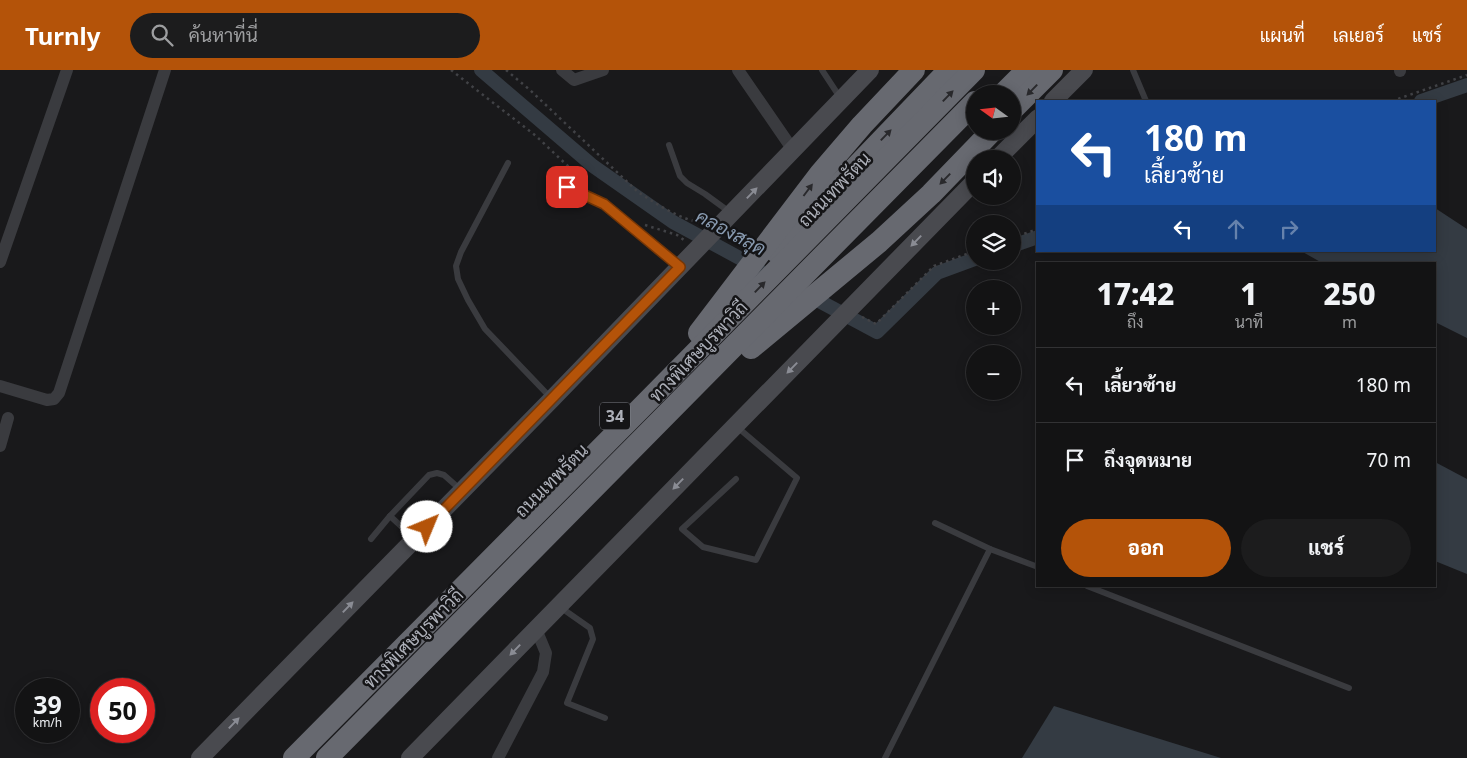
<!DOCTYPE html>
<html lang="th">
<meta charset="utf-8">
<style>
:root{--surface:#131314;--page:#1c1c1d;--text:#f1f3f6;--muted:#9d9ea0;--line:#323234;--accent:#b45309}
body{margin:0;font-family:"Noto Sans",Sarabun,sans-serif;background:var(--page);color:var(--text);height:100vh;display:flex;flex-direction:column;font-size:19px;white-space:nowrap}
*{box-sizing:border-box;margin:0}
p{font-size:16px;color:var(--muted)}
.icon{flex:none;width:28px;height:28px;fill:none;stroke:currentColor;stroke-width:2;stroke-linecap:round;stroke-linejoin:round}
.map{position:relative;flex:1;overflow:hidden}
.side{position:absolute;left:1036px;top:192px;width:400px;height:325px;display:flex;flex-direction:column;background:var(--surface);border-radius:0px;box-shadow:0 2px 12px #0003,0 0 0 1px var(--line)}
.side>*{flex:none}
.banner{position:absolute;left:1036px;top:30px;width:400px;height:152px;border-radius:0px;box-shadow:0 2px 12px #0003,0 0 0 1px var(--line);background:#1a4fa0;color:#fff;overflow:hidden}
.needle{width:32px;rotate:285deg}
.tools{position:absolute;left:966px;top:15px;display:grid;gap:10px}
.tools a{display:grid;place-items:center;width:55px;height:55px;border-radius:50%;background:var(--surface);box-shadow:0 2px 12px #0003,0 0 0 1px var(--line);font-size:25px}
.speed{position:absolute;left:15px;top:608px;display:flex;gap:10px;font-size:25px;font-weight:700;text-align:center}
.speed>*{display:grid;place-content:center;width:65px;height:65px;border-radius:50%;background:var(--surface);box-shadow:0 2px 12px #0003,0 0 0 1px var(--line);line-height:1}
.speed small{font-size:12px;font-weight:400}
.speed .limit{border:8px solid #d22;background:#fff;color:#111}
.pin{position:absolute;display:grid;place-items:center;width:42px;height:42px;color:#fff;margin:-21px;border-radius:10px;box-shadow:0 2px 8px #0006}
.me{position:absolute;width:55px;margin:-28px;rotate:45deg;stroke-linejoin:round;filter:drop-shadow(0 0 4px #0008)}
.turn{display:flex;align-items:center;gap:18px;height:105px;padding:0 25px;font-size:22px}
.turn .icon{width:65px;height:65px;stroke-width:2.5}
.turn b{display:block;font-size:35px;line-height:42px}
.lanes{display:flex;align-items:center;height:48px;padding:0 25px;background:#0003;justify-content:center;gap:25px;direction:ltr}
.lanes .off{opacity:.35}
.eta{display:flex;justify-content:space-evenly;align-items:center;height:85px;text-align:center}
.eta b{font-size:30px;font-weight:800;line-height:35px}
.button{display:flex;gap:10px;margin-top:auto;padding:10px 25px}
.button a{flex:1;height:58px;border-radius:30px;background:var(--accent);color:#fff;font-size:20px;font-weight:800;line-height:58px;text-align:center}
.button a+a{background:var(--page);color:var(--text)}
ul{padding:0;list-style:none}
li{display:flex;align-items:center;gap:15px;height:75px;padding:0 25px;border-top:1px solid var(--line)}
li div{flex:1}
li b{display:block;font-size:19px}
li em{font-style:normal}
header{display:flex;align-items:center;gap:30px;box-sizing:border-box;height:70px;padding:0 25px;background:var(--accent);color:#fff}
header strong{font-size:24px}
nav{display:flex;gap:28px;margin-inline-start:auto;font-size:18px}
.search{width:350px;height:45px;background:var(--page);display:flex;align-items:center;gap:12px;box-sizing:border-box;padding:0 18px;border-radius:28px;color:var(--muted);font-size:19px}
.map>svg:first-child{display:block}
.water{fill:#343b43}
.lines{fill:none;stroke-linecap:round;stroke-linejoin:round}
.canal{stroke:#343b43;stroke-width:14}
.path{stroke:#414246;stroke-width:2.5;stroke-dasharray:2.5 4;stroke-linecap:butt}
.lane{stroke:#3a3b3f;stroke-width:6}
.street{stroke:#3a3b3f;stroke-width:12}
.secondary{stroke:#494a4f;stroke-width:18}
.highway{stroke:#676970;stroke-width:22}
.oneway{fill:#29292c}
.oneway2{fill:#8a8c94}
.route-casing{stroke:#753606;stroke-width:12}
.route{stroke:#b45309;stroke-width:9}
.labels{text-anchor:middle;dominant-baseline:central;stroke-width:5;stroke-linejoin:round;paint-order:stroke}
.shield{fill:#141416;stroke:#7f8188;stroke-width:1}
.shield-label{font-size:16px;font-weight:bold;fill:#adb0b9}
.street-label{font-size:18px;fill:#adb0b9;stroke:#141416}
.water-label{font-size:19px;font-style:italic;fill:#889ab0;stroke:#141416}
</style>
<header>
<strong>Turnly</strong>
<div class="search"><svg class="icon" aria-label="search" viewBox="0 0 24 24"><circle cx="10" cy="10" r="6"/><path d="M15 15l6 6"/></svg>ค้นหาที่นี่</div>
<nav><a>แผนที่</a><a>เลเยอร์</a><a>แชร์</a></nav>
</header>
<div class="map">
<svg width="1467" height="688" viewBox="0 0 1467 688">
<rect width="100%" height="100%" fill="#19191b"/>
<g class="water">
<path d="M1435,138l32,21v109l-32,-16v-58h-111l-23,-13h134z"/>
<path d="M1435,392l32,17v95l-32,-13z"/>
<path d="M1054,636l167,52h-199z"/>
</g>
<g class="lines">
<g class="canal">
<path d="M481,0l112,96 80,56 85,46"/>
<path d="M1421,31l46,-16"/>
<path d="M1012,176l26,-9"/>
<path d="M808,225l69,37 60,-59 38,-14"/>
</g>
<g class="path">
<path d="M451,0l85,66 52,49"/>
<path d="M506,0l24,20 108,102c15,10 46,30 64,30"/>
<path d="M1392,31l75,-26"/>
<path d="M645,155l32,10 7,5"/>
<path d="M1012,168l26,-9"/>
<path d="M862,247l14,7 58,-58 41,-15"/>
</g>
<g class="lane">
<path d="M822,0l19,29"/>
<path d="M1133,0l13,31"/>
<path d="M669,75l11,31 7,7 18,11 26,19"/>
<path d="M508,93l-47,89 -5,14 2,13 10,21 17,29 66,69"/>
<path d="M567,117l37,17 75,62"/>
<path d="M736,409l-54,50 21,18 53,13 41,-82 -61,-52"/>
<path d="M390,446l24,22"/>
<path d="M935,453l55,26"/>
<path d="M371,469l19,-23 39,-41 8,-2 7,2 17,15"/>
<path d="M1087,516l262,102"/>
<path d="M560,537l30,21 3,11 -26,64 38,15"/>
<path d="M885,688l105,-209 48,18"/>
</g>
<g class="street">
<path d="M562,0l12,10 29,-10"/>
<path d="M738,0l55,80"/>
<path d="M1400,0v1"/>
<path d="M0,192l67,-192"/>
<path d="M0,316l47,14 7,-1 5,-6 106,-323"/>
<path d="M0,376l8,-28"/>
<path d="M498,688l45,-86 3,-19 -10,-24"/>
</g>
<g class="secondary">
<path d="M1053,31l31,-31"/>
<path d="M997,89l41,-41"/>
<path d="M200,688l352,-359 318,-329"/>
<path d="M410,688l565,-577"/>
</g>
<g class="highway">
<path d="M1003,24l24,-24"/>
<path d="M1012,40l40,-40"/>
<path d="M775,181l174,-181"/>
<path d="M699,263l121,-159 42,-49 52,-55"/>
<path d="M751,278l128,-106 52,-48 61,-63"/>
<path d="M294,688l346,-349 334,-339"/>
<path d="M327,688l648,-656"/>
</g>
</g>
<defs><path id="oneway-solid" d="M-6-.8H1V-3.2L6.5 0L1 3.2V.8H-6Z" transform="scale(1.25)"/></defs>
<g class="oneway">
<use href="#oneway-solid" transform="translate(1032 20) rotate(134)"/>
<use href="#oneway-solid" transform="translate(948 26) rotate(-46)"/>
<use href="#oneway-solid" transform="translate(886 65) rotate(-46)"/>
<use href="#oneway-solid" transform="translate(945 109) rotate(134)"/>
<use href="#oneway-solid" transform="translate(808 120) rotate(-53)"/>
<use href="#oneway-solid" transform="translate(760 217) rotate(-46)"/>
</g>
<g class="oneway2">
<use href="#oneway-solid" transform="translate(752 123) rotate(-46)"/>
<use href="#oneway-solid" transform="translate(916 171) rotate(134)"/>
<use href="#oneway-solid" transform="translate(792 298) rotate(134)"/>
<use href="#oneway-solid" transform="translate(678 414) rotate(134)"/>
<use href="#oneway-solid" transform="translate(348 537) rotate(-46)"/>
<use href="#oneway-solid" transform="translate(515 580) rotate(134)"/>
<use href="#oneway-solid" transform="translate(234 653) rotate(-46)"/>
</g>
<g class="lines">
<g class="route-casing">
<path id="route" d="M427,457l253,-260 -76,-63 -37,-17"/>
</g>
<use href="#route" class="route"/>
</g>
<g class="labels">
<rect class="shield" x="600" y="332.5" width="30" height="27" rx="4"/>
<g class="shield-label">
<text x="615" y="346">34</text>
</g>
<g class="street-label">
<text transform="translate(834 119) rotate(-46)">ถนนเทพรัตน</text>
<text transform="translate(698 281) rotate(-46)">ทางพิเศษบูรพาวิถี</text>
<text transform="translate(551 410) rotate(-45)">ถนนเทพรัตน</text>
<text transform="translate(413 568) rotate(-45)">ทางพิเศษบูรพาวิถี</text>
</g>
<g class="water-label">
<text transform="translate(731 162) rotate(28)">คลองสลุด</text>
</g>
</g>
</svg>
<div class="tools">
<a><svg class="needle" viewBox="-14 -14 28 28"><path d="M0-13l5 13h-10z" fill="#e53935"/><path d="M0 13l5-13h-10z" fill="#9d9ea0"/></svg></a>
<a><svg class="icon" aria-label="sound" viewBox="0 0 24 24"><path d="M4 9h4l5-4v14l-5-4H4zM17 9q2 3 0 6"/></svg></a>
<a><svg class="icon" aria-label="layers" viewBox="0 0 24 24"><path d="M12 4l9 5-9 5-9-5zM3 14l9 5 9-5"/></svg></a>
<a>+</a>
<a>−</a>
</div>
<div class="speed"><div>39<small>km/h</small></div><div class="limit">50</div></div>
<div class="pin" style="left:567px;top:117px;background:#d93025"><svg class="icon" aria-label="arrive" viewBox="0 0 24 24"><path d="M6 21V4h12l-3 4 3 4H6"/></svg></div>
<svg class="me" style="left:427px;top:457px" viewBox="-20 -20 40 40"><circle r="19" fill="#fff"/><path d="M0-13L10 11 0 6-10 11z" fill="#b45309"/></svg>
<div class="banner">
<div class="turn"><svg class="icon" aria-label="left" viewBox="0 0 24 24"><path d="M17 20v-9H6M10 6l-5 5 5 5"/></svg><div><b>180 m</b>เลี้ยวซ้าย</div></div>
<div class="lanes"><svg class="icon" aria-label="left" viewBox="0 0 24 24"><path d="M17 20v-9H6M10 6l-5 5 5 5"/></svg><svg class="icon off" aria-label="ahead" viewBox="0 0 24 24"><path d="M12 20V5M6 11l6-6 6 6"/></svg><svg class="icon off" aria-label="right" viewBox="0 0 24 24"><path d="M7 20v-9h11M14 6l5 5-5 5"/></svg></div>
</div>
<section class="side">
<div class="eta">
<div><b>17:42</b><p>ถึง</p></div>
<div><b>1</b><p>นาที</p></div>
<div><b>250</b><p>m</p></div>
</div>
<ul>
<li><svg class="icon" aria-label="left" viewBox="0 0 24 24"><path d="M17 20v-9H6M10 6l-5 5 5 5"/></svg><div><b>เลี้ยวซ้าย</b></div><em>180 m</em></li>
<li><svg class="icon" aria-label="arrive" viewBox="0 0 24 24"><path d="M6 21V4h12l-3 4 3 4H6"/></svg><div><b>ถึงจุดหมาย</b></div><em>70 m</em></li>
</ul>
<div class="button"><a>ออก</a><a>แชร์</a></div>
</section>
</div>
